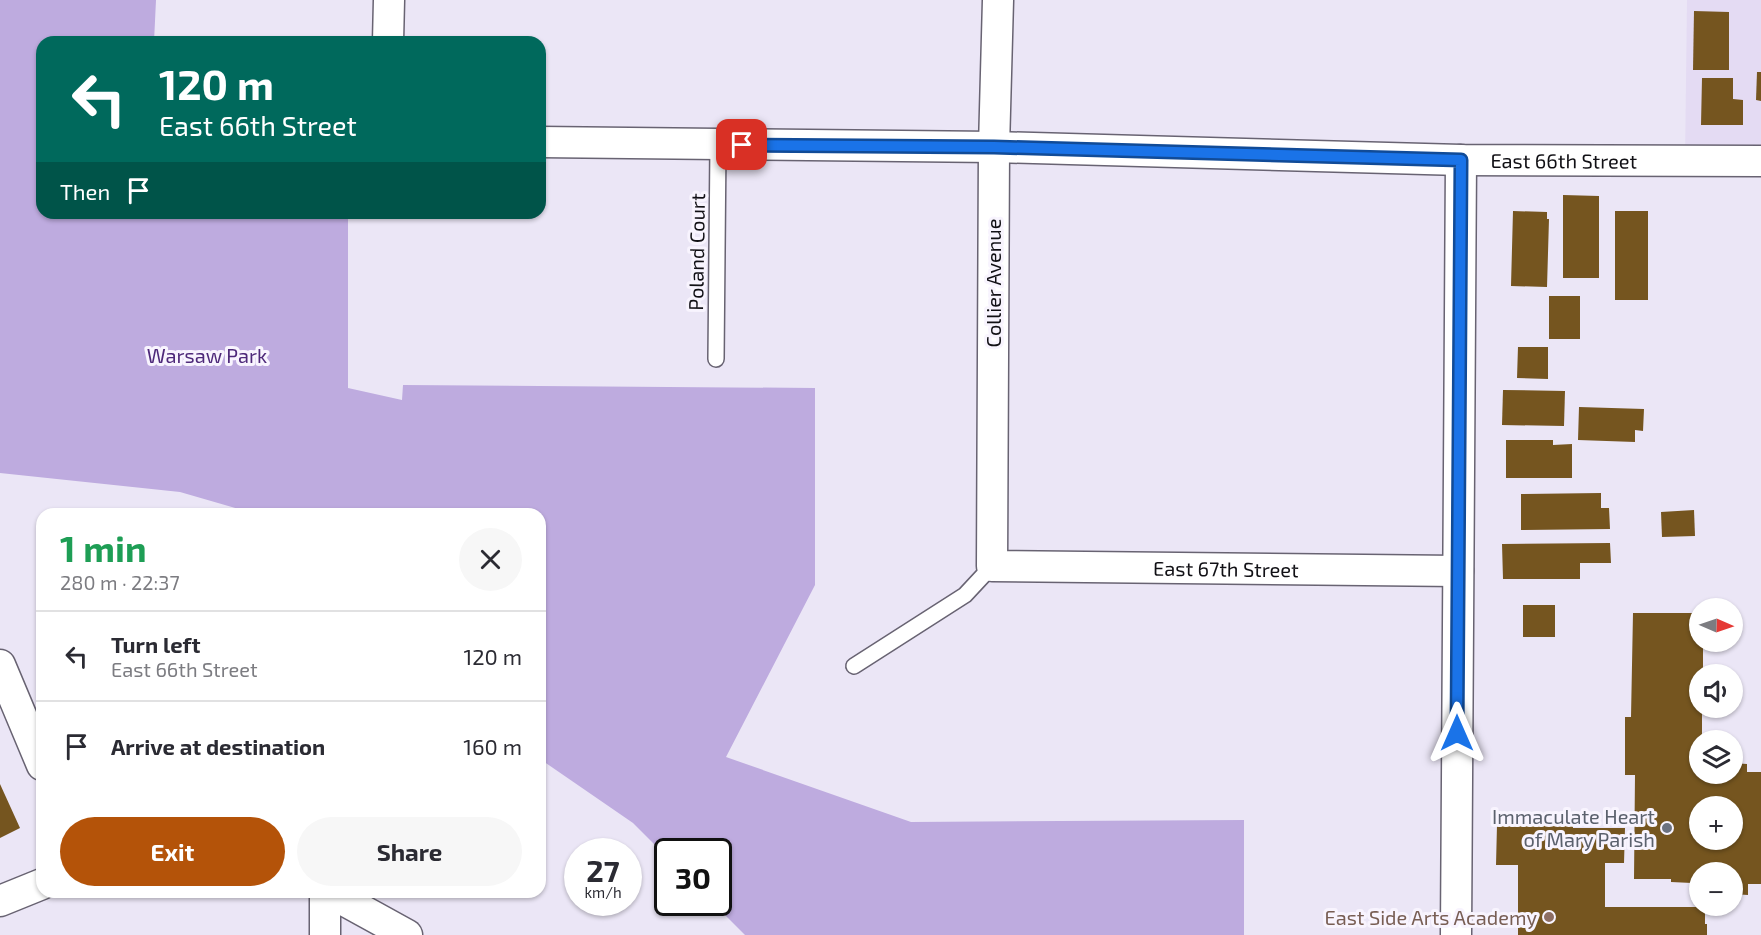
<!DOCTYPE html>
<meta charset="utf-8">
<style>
:root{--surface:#fff;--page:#f7f7f7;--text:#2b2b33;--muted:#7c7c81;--line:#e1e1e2;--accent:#b45309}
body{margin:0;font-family:"Exo 2",sans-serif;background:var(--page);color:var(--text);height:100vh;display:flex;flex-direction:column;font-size:22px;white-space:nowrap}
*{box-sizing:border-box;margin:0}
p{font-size:20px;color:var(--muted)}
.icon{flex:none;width:33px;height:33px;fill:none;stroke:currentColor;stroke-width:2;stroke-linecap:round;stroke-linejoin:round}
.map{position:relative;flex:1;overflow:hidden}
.panel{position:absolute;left:36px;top:508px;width:510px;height:390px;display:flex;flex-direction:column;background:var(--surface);border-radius:18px;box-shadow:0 2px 4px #0004}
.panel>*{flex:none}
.hud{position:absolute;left:36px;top:36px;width:510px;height:183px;border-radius:18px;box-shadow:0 2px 4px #0004;background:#00695c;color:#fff;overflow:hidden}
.needle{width:39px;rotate:92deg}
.controls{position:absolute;left:1689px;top:598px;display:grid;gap:12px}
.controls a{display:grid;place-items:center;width:54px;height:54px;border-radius:50%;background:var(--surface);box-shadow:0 2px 4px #0004;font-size:30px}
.speed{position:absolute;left:564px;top:838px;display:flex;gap:12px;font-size:30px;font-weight:700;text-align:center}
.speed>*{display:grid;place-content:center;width:78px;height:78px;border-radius:50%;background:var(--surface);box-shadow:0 2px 4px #0004;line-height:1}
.speed small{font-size:15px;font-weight:400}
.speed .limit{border:3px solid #111;border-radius:9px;background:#fff;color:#111}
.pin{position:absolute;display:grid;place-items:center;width:51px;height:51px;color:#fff;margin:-26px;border-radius:12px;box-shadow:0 3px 9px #0006}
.me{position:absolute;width:66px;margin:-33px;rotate:0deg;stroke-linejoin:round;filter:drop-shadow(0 0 4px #0008)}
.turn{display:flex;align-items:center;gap:21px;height:126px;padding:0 24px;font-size:27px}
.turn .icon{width:78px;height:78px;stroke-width:2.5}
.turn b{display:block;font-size:42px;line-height:51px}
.then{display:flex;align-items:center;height:57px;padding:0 24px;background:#0003;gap:12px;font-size:22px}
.round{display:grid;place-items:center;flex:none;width:63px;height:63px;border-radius:32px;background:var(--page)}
.overview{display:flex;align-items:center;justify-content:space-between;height:102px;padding:0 24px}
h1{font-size:36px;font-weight:700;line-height:45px;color:#1e9e55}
.action{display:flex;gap:12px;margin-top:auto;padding:12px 24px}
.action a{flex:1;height:69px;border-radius:36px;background:var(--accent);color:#fff;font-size:24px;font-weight:700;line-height:69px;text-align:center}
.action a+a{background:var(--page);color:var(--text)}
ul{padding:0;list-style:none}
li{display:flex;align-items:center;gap:18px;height:90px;padding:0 24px;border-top:2px solid var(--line)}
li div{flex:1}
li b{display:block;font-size:22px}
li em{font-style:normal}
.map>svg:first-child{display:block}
.built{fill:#e4dbf3}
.green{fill:#beabdf}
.building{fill:#75551f;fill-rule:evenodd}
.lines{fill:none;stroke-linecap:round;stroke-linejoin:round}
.service-casing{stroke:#686372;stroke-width:18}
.minor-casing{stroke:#686372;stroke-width:33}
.service{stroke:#fff;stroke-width:15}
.minor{stroke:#fff;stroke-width:30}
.route-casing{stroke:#114b97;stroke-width:15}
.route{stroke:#1a73e8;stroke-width:10}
.worship-dot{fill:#6b7280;stroke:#f8f4fe;stroke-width:2}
.education-dot{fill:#8d6e63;stroke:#f8f4fe;stroke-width:2}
.labels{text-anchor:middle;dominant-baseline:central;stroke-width:6;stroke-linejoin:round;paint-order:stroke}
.street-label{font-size:20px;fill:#111015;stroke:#f8f4fe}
.park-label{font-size:20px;fill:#4e297a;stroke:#f8f4fe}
.worship-label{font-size:20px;fill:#5b616d;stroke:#f8f4fe;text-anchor:end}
.education-label{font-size:20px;fill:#785e54;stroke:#f8f4fe;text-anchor:end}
</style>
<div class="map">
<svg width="1761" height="935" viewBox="0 0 1761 935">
<rect width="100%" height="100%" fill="#ebe6f6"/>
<path class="built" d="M1687,0h74v161h-76z"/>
<path class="green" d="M0,0h156l-2,42h-112v171h306v175l54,12 1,-15 412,3v197l-89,172 185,65 333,-2v115h-499l-32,-32h5v-51h-50l-1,5 -34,-34 -93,-64v-245h-284l-76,-22 -180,-19z"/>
<g class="building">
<path d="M1694,11l35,1v58h-36z"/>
<path d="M1757,72h4v29l-5,-1z"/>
<path d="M1702,78h31v21l10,1v25h-42z"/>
<path d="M1563,195l36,1v82h-36z"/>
<path d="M1513,211l34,1v7h2l-2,68 -36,-1z"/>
<rect x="1615" y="211" width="33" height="89"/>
<rect x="1549" y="296" width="31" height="43"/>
<path d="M1518,347h30v32l-31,-1z"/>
<path d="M1503,390l62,1 -1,35 -62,-1z"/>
<path d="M1579,407l65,2 -1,22 -8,-1v12l-57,-2z"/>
<path d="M1506,440h47v5l19,-1v34h-66z"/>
<path d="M1601,493v15h8l1,21 -89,1v-36z"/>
<path d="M1694,510l1,26 -33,1 -1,-25z"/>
<path d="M1610,543l1,20h-31v16h-77l-1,-35z"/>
<rect x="1523" y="605" width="32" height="32"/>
<path d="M1633,613h67v29h3v33h-3v33h2v33h-2v5l-3,1 -1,16h4v11h32v-11l15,1v8h14v112h-13v11l-16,-1v-21h-32v21h-7l-1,-11 -21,-1v-3h-37l1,-104h-10v-58h6zM1700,807h32v33h-32z"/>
<path d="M0,784l20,44 -20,10z"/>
<path d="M1548,820h25v8h52l-1,35h-19v44h100v17h2v11h-189v-70h-22l1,-40h52z"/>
</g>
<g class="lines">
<g class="service-casing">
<g id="service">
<path d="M716,359l2,-214"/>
<path d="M854,666l111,-71 27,-29"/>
</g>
</g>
<g class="minor-casing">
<g id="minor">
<path id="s1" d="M998,0l-4,147 -2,419 466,5"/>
<path d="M388,42l1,-42"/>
<path id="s2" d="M540,142l454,5 467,13 300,1"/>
<path d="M0,665l42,100"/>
<path d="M329,892l78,43"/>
<path d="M0,901l42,-17"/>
<path d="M325,935v-43"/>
<path d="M1456,935l5,-775"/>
</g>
</g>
<use href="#service" class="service"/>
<use href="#minor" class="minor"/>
</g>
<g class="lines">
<g class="route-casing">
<path id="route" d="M742,145l252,2 467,13 -4,573"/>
</g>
<use href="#route" class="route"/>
</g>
<circle class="worship-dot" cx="1667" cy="828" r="6"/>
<circle class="education-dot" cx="1549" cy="917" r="6"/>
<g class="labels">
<g class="street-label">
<text stroke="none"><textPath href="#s2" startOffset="1024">East 66th Street</textPath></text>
<text transform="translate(696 252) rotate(-89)">Poland Court</text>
<text transform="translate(993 283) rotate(-90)">Collier Avenue</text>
<text stroke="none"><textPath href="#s1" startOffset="800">East 67th Street</textPath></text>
</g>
<g class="park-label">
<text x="207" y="355">Warsaw Park</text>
</g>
<g class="worship-label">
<text x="1655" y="816">Immaculate Heart<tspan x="1655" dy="23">of Mary Parish</tspan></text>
</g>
<g class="education-label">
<text x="1537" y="917">East Side Arts Academy</text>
</g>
</g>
</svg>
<div class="controls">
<a><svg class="needle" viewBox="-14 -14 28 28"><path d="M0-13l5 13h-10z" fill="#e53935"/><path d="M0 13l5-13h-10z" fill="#7c7c81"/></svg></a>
<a><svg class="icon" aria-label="sound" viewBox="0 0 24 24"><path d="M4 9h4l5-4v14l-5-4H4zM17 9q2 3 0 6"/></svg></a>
<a><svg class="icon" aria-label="layers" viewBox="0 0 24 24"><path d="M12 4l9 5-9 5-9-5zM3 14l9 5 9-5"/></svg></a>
<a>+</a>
<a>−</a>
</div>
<div class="speed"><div>27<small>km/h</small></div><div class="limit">30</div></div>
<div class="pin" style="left:742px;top:145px;background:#d93025"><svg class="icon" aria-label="arrive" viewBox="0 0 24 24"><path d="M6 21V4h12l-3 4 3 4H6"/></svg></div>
<svg class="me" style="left:1457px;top:733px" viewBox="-20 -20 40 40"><path d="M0-17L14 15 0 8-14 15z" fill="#1a73e8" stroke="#fff" stroke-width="4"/></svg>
<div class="hud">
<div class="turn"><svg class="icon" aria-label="left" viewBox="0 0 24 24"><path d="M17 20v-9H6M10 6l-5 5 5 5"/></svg><div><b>120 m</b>East 66th Street</div></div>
<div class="then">Then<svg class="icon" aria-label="arrive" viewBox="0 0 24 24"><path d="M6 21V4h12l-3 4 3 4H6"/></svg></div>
</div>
<section class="panel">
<div class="overview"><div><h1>1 min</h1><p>280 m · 22:37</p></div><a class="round"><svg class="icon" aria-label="close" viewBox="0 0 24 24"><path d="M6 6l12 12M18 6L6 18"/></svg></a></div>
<ul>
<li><svg class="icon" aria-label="left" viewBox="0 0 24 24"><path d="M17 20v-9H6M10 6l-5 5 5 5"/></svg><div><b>Turn left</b><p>East 66th Street</p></div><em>120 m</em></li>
<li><svg class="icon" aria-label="arrive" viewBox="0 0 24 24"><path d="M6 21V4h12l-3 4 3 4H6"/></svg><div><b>Arrive at destination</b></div><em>160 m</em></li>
</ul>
<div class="action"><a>Exit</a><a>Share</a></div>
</section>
</div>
